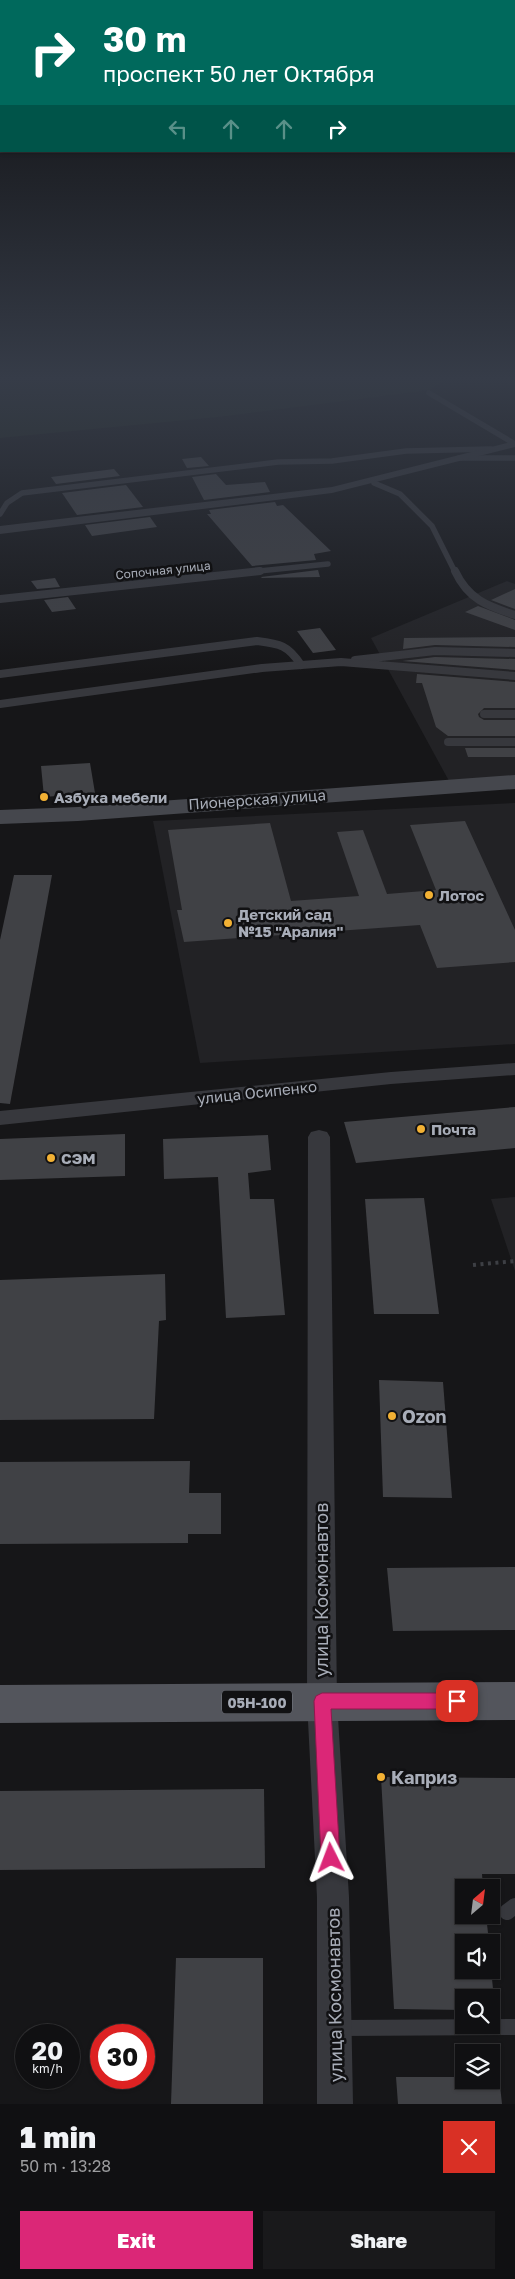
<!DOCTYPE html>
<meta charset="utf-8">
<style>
:root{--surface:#101012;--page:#19191b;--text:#f1f3f6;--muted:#9c9d9f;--line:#303032;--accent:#db2777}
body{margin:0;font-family:"Golos Text",sans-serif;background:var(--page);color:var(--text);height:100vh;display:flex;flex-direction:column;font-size:19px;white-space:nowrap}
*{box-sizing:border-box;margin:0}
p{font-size:16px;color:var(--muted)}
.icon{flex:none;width:28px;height:28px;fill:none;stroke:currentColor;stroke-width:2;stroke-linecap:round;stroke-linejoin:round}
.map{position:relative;height:2104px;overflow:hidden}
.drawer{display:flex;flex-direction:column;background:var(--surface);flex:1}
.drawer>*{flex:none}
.banner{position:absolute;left:0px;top:0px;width:515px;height:152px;box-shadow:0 1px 4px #0004,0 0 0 1px var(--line);background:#00695c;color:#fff;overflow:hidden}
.needle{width:32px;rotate:28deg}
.tools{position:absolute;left:455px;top:1879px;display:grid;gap:10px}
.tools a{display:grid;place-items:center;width:45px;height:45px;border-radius:0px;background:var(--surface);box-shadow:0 1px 4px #0004,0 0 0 1px var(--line);font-size:25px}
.speed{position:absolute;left:15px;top:2024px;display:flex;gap:10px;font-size:25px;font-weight:700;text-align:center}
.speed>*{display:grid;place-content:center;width:65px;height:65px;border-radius:50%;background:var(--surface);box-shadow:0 1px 4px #0004,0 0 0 1px var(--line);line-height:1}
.speed small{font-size:12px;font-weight:400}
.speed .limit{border:8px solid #d22;background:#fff;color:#111}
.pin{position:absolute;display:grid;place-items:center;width:42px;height:42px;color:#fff;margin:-21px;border-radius:10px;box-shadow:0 2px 8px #0006}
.me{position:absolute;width:55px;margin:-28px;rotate:357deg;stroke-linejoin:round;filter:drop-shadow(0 0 4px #0008)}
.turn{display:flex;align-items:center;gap:18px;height:105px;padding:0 20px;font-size:22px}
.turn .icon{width:65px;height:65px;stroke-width:2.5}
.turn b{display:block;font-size:35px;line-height:42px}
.lanes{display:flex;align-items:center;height:48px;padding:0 20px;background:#0003;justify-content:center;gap:25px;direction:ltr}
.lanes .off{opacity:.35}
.round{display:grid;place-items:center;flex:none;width:52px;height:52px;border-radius:0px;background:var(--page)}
.head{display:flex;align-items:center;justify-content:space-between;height:85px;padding:0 20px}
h1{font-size:30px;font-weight:800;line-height:38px}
.primary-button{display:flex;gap:10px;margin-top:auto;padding:10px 20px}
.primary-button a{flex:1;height:58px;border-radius:0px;background:var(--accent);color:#fff;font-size:20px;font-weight:800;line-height:58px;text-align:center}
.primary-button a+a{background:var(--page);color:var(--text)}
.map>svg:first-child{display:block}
.built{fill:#222225}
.green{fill:#1e261f}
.building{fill:#404145}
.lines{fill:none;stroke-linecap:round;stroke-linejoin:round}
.path{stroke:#3d3f44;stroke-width:4;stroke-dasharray:3 4.5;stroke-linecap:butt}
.lane-far2{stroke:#37383d;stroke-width:5.5}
.lane-far1{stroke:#37383d;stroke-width:8}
.lane{stroke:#37383d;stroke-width:16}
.street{fill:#37383d;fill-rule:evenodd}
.secondary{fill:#45474d;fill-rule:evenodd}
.primary{fill:#53555c;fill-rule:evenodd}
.route{fill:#db2777;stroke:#8e194d}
.poi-dot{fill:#f2b134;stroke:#111113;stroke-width:2}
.labels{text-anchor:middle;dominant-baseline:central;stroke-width:5;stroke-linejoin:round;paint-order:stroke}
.far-street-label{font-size:12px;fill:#a8adb8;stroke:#111113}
.shield{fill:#111113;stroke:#7b7e86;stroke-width:1}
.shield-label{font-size:14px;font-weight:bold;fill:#a8adb8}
.poi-label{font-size:15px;font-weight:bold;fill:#a8adb8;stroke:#111113;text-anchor:start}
.street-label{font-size:15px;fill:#a8adb8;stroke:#111113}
.near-poi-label{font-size:18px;font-weight:bold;fill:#a8adb8;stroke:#111113;text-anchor:start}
.near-street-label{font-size:18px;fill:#a8adb8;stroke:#111113}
</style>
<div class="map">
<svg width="515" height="2104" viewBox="0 0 515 2104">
<rect width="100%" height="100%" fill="#161618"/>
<g class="built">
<path d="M507,581l8,3v194l-66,3 -78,-143z"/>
<path d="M515,803v241l-315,19 -47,-242z"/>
<path d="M515,1197v74l-24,-72z"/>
</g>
<path class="green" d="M0,381h443l-13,9 -212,27 -218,21z"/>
<g class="building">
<path d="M201,457l8,9 -22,2 -5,-9z"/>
<path d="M114,469l6,7 -64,8 -5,-7z"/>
<path d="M216,474l10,11 39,-3 5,10 -66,8 -12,-23z"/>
<path d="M126,485l17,22 -66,8 -15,-22z"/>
<path d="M275,502l2,4 6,-1 48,46 -17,3 2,6 -64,6 -45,-52h4l-2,-4z"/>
<path d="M150,517l7,10 -65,9 -7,-11z"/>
<path d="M318,570l2,7 -58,1 -1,-1z"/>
<path d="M55,578l5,9 -23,2 -6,-8z"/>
<path d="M515,589v20l-24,-9z"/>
<path d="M68,597l8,12 -24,3 -8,-12z"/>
<path d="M478,606l37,14v10l-50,-18z"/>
<path d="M320,628l16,22 -23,3 -16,-22z"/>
<path d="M515,637v10l-80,-2 -32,4 1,-11z"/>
<path d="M435,657l80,2v11l-113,-9z"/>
<path d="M417,674l98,8v26h-31l-6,6 1,3 5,3h31v16h-67l-12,-9 -14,-44h-6z"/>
<path d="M465,748h50v9h-47z"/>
<path d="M90,763l5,30 -51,4 -3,-31z"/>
<path d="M465,821l50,109v32l-78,6 -17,-43 -236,17 -7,-32h5l-14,-80 102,-7 21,78 68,-5 -22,-64 26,-2 24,64 49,-4 -26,-65z"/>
<path d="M14,875h38l-42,229 -10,-1v-163z"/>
<path d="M515,1107v41l-159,15 -12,-41z"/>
<path d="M125,1134v42l-125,4v-41z"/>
<path d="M268,1135l3,35 -23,3 2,26h24l11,116 -59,3 -8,-141 -54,2 -1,-40z"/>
<path d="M424,1198l15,116h-65l-9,-115z"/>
<path d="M165,1274l1,46 -7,1 -5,98 -154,1v-140z"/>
<path d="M379,1380l64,2 9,116 -69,-1z"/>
<path d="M190,1461l-1,32h32v41h-33v9l-188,1v-82z"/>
<path d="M515,1567v63l-122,1 -6,-63z"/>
<path d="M381,1777l134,1v96h-33l1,14h-19v27h22l3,27h-25v28h27v-2l4,42h-4v-12h-27v12l-70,-1z"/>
<path d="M264,1789l1,79 -265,2v-79z"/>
<path d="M176,1958h87v146h-92z"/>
<path d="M491,2076h8l3,28h-104l-2,-27h68v3h27z"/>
</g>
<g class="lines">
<path class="path" d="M473,1265l42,-4"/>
<g class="lane-far2">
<path d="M429,393l86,51"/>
<path d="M459,458h56"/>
<path d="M374,483l26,11 32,32 23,46"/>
<path d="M0,514l7,-11 15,-10 256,-31 54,-1 74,-10 85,-2"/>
<path d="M248,572l80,-8"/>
</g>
<g class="lane-far1">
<path d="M455,571c13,28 32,35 60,44"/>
<path d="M0,599l260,-28"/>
<path d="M355,660l80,-9 80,2"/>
<path d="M0,674l257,-33c23,3 31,4 44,24"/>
<path d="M0,704l262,-36 79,-6 174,14"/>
<path d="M484,714h31"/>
<path d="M448,742h67"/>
</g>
<g class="lane">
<path d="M507,1912l8,-6"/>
<path d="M340,2028l174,-1"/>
</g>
<g class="street">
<path d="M515,441v6l-183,46 -332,41v-8l332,-39z"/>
<path d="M515,1063v12l-124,9 -391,41v-14l391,-39z"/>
<path d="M319,1130l8,2 3,5 7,564 12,196 4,207h-36v-207l-10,-196 1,-564 3,-5z"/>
</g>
<path class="secondary" d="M515,775v14l-437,32 -78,3v-14l78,-3z"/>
<path class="primary" d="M515,1682v38l-515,3v-38z"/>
</g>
<linearGradient id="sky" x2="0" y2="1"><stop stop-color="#0c0c0d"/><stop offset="0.56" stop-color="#363c48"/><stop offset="1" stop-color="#363c48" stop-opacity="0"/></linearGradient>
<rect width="515" height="675" fill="url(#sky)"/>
<path class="route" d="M322,1693h135l6,2 3,6 -3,5 -6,3h-126l9,149 -3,6 -6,3 -7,-3 -3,-6 -7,-157 2,-5z"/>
<g class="poi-dot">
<circle cx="44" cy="797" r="5"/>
<circle cx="429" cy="895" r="5"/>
<circle cx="228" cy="923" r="5"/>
<circle cx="421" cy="1129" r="5"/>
<circle cx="51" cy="1158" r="5"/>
<circle cx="392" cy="1416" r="5"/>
<circle cx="381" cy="1777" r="5"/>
</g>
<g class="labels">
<g class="far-street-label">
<text transform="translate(163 570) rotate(-6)">Сопочная улица</text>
</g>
<rect class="shield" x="222" y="1690.5" width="70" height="23" rx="4"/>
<g class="shield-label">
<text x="257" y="1702">05Н-100</text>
</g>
<g class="poi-label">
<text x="54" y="797">Азбука мебели</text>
<text x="439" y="895">Лотос</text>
<text x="238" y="914">Детский сад<tspan x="238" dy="17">№15 "Аралия"</tspan></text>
<text x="431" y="1129">Почта</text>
<text x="61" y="1158">СЭМ</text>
</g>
<g class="street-label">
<text transform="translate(257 799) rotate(-4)">Пионерская улица</text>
<text transform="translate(257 1092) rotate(-6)">улица Осипенко</text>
</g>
<g class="near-poi-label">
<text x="402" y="1416">Ozon</text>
<text x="391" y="1777">Каприз</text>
</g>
<g class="near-street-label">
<text transform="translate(321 1590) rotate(-90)">улица Космонавтов</text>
<text transform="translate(334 1995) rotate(-91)">улица Космонавтов</text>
</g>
</g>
</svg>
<div class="tools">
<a><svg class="needle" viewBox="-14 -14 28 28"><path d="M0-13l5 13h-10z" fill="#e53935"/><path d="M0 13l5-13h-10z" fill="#9c9d9f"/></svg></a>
<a><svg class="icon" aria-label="sound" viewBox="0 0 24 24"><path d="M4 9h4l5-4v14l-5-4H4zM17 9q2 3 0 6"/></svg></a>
<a><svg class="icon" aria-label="search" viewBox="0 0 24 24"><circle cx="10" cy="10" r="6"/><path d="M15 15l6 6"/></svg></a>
<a><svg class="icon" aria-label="layers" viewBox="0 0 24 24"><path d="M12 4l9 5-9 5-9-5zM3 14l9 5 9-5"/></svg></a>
</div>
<div class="speed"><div>20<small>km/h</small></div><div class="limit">30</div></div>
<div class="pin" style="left:457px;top:1701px;background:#d93025"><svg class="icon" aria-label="arrive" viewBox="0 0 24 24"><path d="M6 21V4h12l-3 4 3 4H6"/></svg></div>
<svg class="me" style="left:331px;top:1858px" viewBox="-20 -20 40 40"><path d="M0-17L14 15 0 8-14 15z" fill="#db2777" stroke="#fff" stroke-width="4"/></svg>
<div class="banner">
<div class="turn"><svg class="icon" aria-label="right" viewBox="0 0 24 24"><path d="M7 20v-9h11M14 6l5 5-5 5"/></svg><div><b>30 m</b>проспект 50 лет Октября</div></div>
<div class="lanes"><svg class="icon off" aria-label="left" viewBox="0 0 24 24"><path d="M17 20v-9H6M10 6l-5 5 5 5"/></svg><svg class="icon off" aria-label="ahead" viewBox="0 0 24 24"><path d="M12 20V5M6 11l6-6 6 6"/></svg><svg class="icon off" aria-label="ahead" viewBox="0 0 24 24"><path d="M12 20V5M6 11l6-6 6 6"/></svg><svg class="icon" aria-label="right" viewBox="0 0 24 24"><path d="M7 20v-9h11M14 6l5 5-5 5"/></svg></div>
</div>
</div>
<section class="drawer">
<div class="head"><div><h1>1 min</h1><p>50 m · 13:28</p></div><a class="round" style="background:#d93025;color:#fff"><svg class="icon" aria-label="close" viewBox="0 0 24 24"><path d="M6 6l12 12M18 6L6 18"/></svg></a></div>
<div class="primary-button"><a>Exit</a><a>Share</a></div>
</section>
